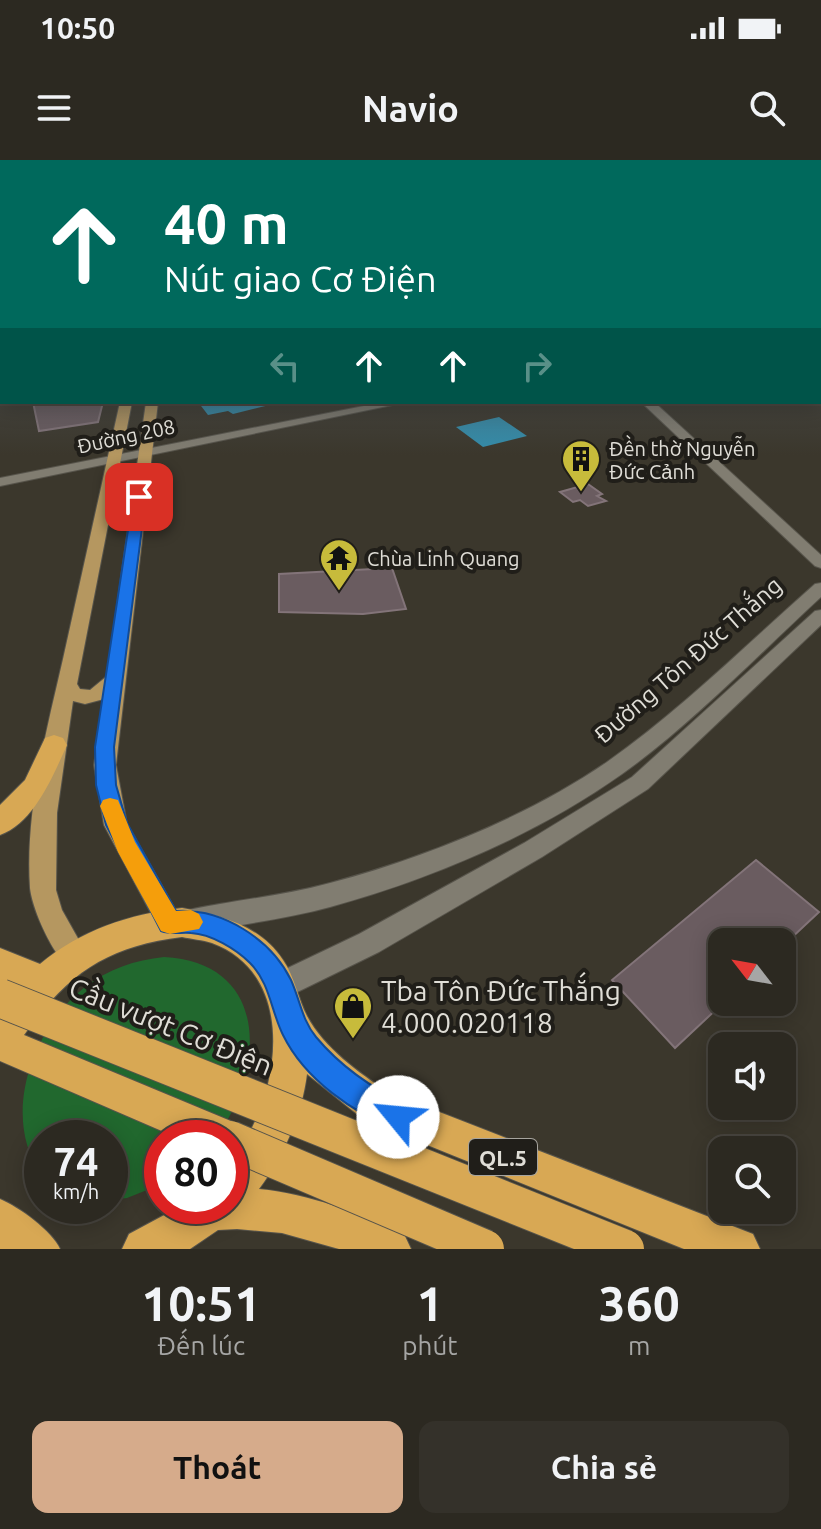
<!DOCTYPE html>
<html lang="vi">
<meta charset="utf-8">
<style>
:root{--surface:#2c2921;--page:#34312a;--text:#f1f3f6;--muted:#a6a6a5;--line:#48453f;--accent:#d6ab8b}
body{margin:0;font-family:Ubuntu,sans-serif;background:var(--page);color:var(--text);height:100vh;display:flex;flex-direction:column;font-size:30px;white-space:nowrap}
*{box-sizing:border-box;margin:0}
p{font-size:26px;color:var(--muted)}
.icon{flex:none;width:44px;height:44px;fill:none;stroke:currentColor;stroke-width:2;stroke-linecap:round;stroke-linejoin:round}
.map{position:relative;height:1089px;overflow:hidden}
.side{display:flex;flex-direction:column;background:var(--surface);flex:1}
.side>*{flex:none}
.hud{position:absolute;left:0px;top:0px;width:822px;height:244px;box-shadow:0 4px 20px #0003,0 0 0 2px var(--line);background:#00695c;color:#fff;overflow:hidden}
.needle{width:52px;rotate:301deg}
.controls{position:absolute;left:708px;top:768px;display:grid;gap:16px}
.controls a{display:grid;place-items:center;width:88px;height:88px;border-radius:16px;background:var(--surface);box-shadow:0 4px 20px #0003,0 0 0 2px var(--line);font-size:40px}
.speed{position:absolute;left:24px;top:960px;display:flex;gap:16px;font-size:40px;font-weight:700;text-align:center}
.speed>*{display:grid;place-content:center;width:104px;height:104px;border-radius:50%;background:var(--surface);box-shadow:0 4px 20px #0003,0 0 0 2px var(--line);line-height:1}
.speed small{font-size:20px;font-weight:400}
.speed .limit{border:12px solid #d22;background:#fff;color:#111}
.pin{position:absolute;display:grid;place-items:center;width:68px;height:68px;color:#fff;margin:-34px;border-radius:16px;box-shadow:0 4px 12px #0006}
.me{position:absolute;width:88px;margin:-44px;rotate:298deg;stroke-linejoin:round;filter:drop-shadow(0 0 6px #0008)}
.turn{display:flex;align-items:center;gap:28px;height:168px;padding:0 32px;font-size:36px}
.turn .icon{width:104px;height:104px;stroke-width:2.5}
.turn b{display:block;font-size:56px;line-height:68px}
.lanes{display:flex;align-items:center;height:76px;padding:0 32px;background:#0003;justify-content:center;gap:40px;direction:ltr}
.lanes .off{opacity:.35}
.eta{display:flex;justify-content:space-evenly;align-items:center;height:136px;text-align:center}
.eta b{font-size:48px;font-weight:700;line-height:56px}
.primary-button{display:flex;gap:16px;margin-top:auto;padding:16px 32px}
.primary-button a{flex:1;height:92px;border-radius:16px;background:var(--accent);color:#111;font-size:32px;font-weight:700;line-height:92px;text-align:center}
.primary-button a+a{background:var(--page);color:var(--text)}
.status{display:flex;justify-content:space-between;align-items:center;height:56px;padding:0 40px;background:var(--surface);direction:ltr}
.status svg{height:22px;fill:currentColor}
header{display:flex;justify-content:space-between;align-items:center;height:104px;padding:0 32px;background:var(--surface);font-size:36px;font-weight:700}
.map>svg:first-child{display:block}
.green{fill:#21682e}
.water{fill:#348dab}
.building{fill:#6a5c60;stroke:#837479;stroke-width:2}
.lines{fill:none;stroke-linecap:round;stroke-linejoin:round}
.street-casing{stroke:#57544b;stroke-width:2}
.secondary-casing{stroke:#57544b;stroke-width:2}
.primary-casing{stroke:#57544b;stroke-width:2}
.highway-casing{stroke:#57544b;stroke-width:2}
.street{fill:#817d71;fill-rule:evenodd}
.secondary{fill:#817d71;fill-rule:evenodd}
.primary{fill:#b59760;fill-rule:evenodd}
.highway{fill:#d8a854;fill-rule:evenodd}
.highway-bridge-casing{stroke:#57544b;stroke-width:40;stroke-linecap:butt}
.highway-bridge{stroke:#d8a854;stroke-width:38}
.route{fill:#1a73e8;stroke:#114b97;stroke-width:2}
.slow{fill:#f59e0b}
.labels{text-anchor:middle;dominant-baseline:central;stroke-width:8;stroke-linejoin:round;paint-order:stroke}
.far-street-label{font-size:20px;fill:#e0ded7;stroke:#201e19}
.far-poi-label{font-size:20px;fill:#e0ded7;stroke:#201e19;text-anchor:start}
.shield{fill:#201e19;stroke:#a6a49e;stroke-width:2}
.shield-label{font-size:22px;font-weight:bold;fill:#e0ded7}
.street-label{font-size:24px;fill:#e0ded7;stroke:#201e19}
.near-poi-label{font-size:28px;fill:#e0ded7;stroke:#201e19;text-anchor:start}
.near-street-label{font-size:28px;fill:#e0ded7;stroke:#201e19}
</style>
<div class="status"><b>10:50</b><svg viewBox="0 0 49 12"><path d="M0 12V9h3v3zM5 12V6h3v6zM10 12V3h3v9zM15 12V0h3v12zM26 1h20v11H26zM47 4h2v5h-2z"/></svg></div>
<header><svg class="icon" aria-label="menu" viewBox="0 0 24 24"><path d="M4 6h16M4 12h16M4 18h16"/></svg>Navio<svg class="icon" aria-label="search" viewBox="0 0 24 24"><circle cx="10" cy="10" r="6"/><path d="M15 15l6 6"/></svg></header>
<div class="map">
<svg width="821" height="1089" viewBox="0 0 821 1089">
<rect width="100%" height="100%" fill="#3b372c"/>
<path class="green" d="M164,797c107,6 101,113 52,181h-54v46l-35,14 -17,2v-62h-68v37c-42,-57 -10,-147 43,-188 23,-18 50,-27 79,-30z"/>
<g class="water">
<path d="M198,242h84l-49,12 -5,-3 -20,4z"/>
<path d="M499,257l28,19 -44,11 -27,-20z"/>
</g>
<g class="building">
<path d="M33,242h70l-5,20 -59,9z"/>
<path d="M588,324l14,10 -5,2 9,5 -18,5 -8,-6 -7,2 -13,-10z"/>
<path d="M392,408l14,41 -43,5 -84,-2v-38z"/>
<path d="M756,700l63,52 -32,30h-65v62l-47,44 -63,-68z"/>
</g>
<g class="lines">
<g class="street-casing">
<g id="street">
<rect x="820" y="223" width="1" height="6"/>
<path d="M641,242h13l167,153v13l-6,-2z"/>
</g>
</g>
<g class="secondary-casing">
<g id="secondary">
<rect x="820" y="151" width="1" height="6"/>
<path d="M384,242h23l-407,84v-8z"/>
<path d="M821,423v14c-63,58 -130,128 -199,177 -86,61 -191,105 -292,133 -44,12 -92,18 -137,26l-9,-3 -4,-9 4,-9 9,-3c45,-9 93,-14 137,-26 94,-25 197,-66 277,-121 74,-52 140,-118 208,-178z"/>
<path d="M821,450v15l-173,164 -106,68 -163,95 -98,48 -10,-4 -4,-10 4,-10 88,-42 165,-91 108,-66 183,-166z"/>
</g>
</g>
<g class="primary-casing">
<path id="primary" d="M120,242h12l-55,282 3,5 10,1 17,-14 39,-274h12l-42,363 11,59 56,99 -4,9 -9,3 -9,-3 -57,-107 -10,-60 10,-66 -19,5 -12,-3 -16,112 -1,77 6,20 27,48 -4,9 -10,4c-19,-7 -43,-62 -45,-83 -5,-77 16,-155 33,-229 19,-86 38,-171 57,-257z"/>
</g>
<g class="highway-casing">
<g id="highway">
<path d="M54,575l9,3 4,7c-14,31 -33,78 -67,90v-30l25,-25 20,-42z"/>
<path d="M182,748c38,7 78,17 101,52 12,17 15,39 24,56 17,32 52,57 81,76l365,142 7,15h-76l-321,-130 -56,-45c-5,40 -23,82 -48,115 52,5 98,24 145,45l7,15h-72l-57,-16 -45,-4 -19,1 -28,19h-68l7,-15 52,-28h49v-45l7,-9 -7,3v-17h-52l-178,-77v-51l17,-22 -17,-8v-32l40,16c41,-34 89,-50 142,-56zM182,777c9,2 21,3 30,6 85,31 69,148 27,206l5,-11 -6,-14 -214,-89c43,-61 83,-89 158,-98z"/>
<path d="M0,1039c19,8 52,32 60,50h-60z"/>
</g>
</g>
<use href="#street" class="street"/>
<use href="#secondary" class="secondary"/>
<use href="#primary" class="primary"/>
<use href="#highway" class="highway"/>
<g class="highway-bridge-casing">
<g id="highway-bridge">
<path d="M0,838l625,251"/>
<path d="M230,980l255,109"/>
</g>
</g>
<use href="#highway-bridge" class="highway-bridge"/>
</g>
<linearGradient id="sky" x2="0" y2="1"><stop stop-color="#201e18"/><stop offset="0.48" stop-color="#4f5356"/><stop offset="1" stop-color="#4f5356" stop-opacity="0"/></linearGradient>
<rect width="821" height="295" fill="url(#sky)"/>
<path class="route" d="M139,333l7,4 -32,250 2,38 11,38 49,88c46,-3 95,28 115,69 9,20 11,40 25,57 25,30 57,52 93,69l4,11 -4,10 -11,4c-44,-18 -93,-51 -115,-96 -12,-24 -13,-52 -33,-72 -14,-14 -39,-29 -59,-30 -11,-1 -19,2 -30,-2l-55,-106 -10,-40 -1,-38 38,-250z"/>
<path class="slow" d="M110,638l8,2 17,42 41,69 15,-1 8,4 4,8 -4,7 -29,5 -9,-3 -43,-79 -18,-46 3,-6z"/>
<defs>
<g id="building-pin" transform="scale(2)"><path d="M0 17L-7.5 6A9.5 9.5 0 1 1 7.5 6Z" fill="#c7bb3b" stroke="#201e19"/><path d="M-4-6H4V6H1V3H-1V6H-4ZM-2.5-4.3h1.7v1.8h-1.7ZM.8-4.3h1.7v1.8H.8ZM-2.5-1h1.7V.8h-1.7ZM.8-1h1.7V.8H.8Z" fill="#111"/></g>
<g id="temple-pin" transform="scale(2)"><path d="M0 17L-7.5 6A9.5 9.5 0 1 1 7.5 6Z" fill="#c7bb3b" stroke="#201e19"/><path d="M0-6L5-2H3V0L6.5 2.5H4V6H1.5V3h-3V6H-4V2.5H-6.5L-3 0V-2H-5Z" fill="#111"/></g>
<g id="shop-pin" transform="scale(2)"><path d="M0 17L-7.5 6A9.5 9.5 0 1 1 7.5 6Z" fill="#c7bb3b" stroke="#201e19"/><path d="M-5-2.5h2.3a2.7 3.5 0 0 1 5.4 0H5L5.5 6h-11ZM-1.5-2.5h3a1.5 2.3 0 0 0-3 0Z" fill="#111"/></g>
</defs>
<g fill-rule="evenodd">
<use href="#building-pin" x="581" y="299"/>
<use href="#temple-pin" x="339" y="398"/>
<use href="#shop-pin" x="353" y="846"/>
</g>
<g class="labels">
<g class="far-street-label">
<text transform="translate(126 276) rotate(-12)">Đường 208</text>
</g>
<g class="far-poi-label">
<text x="609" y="288">Đền thờ Nguyễn<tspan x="609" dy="23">Đức Cảnh</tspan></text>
<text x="367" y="398">Chùa Linh Quang</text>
</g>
<rect class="shield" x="469" y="979" width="68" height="36" rx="6"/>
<g class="shield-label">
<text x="503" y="997">QL.5</text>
</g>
<g class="street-label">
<text transform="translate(688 500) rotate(-41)">Đường Tôn Đức Thắng</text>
</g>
<g class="near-poi-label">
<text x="381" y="830">Tba Tôn Đức Thắng<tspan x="381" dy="32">4.000.020118</tspan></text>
</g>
<g class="near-street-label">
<text transform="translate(171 866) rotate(22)">Cầu vượt Cơ Điện</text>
</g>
</g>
</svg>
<div class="controls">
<a><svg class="needle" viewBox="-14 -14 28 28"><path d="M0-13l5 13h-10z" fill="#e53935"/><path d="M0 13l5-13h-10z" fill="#a6a6a5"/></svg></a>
<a><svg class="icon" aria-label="sound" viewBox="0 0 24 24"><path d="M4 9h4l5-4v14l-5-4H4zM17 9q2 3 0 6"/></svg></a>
<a><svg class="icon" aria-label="search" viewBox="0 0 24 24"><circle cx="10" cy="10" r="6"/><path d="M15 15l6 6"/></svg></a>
</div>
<div class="speed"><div>74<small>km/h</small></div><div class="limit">80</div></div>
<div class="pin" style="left:139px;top:337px;background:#d93025"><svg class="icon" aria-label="arrive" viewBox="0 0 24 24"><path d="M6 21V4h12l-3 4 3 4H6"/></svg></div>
<svg class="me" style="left:398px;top:957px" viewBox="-20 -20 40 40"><circle r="19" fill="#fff"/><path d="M0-13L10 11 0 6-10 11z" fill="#1a73e8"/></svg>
<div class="hud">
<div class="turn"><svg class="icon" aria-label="ahead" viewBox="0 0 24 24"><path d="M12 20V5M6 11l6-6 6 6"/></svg><div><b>40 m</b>Nút giao Cơ Điện</div></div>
<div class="lanes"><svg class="icon off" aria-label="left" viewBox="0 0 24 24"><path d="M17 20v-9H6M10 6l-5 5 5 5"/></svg><svg class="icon" aria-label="ahead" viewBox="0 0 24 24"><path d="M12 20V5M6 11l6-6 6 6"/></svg><svg class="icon" aria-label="ahead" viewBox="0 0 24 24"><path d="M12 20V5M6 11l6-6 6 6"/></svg><svg class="icon off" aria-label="right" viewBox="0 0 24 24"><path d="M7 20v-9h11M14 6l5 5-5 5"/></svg></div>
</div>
</div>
<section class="side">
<div class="eta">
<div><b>10:51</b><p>Đến lúc</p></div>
<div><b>1</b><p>phút</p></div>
<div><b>360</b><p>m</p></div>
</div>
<div class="primary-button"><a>Thoát</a><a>Chia sẻ</a></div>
</section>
